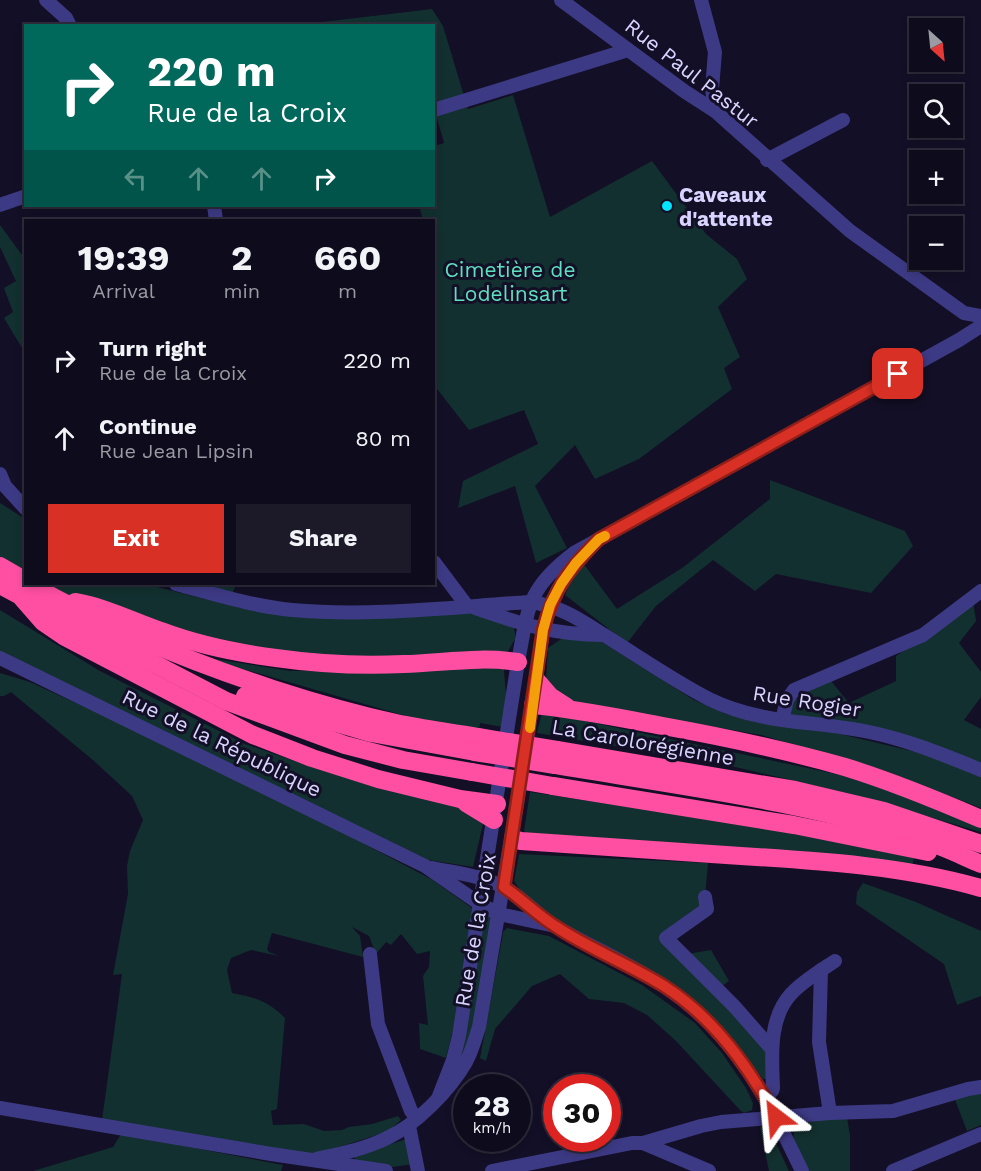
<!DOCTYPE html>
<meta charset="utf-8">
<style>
:root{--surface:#0e0b1c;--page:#1c1929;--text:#f1f3f6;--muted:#9b9ba3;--line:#2e2b3b;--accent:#d93025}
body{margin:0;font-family:"Work Sans",sans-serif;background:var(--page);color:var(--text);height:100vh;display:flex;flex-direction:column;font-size:22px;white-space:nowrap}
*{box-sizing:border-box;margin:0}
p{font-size:20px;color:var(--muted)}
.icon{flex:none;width:33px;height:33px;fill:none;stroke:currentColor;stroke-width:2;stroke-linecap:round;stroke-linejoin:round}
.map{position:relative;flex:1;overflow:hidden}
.panel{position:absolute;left:24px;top:219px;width:411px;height:366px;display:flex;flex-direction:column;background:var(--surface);border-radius:0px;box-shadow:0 3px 9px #0003,0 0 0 2px var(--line)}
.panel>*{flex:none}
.guide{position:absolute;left:24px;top:24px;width:411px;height:183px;border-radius:0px;box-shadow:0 3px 9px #0003,0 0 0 2px var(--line);background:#00695c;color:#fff;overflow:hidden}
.needle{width:39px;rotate:153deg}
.buttons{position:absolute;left:909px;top:18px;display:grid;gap:12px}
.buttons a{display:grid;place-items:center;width:54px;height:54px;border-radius:0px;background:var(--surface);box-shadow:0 3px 9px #0003,0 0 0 2px var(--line);font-size:30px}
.speed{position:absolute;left:453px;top:1074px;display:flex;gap:12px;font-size:30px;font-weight:700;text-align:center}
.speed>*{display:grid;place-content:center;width:78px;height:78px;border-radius:50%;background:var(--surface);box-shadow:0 3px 9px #0003,0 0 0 2px var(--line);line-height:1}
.speed small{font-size:15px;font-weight:400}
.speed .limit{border:9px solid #d22;background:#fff;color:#111}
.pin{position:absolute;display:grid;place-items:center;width:51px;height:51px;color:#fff;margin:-26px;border-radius:12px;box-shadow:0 3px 9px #0006}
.me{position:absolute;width:66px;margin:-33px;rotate:331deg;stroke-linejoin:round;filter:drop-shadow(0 0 4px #0008)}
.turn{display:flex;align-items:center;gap:21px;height:126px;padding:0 24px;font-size:27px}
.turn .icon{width:78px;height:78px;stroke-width:2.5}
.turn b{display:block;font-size:42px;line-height:51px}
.lanes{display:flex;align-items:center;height:57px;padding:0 24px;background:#0003;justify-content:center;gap:30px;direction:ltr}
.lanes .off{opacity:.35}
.eta{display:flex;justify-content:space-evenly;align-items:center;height:102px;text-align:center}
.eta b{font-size:36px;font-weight:700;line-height:42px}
.action{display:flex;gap:12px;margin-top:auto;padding:12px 24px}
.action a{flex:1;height:69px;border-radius:0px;background:var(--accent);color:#fff;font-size:24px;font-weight:700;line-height:69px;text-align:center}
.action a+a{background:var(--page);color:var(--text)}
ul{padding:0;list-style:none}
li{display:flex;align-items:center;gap:18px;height:78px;padding:0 24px}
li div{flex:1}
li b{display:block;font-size:22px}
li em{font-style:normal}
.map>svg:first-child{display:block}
.green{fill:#12302f}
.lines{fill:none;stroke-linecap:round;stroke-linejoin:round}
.minor{stroke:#3d3a85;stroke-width:14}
.highway{stroke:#ff4fa3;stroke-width:18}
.highway-bridge{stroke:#ff4fa3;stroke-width:18}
.route-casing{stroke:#8d1f18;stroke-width:15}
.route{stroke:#d93025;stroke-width:10}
.slow{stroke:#f59e0b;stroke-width:10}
.poi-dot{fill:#00e5ff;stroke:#130f26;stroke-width:2}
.labels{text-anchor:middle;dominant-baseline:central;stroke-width:6;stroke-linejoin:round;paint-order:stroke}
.street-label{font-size:21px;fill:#d9d4ff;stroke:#130f26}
.poi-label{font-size:21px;font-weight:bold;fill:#d9d4ff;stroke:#130f26;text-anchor:start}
.park-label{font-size:21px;fill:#5fe0c0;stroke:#130f26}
</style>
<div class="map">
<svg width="981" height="1171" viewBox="0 0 981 1171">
<rect width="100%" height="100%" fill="#130f26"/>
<g class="green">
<path d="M432,9l11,17 25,83 45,-14 37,122 102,-56 54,73 31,25 10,20 -29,28 22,50 -16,11 8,21 -93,70 -44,20 -20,-34 -40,41 32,62 -31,15 -21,-77 -57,22 5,-27 75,-37 -14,-34 -55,20 -35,-45v-165h-11l-4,-14h15v-60l10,-3 -10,-35v-82h-111l-1,-4z"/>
<path d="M0,225l25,34v94l-21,-35 9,-6 -9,-24 12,-7 -16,-34z"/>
<path d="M770,480l135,51 8,15 -42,47 -95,-19 -21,17 -42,-31 -57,46 -29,37 -62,-48 15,-36 37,50 65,-41 88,-69z"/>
<path d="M0,503l25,16v56l-25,-15z"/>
<path d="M40,584h105l100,25 117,10 123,-7 27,9 3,12v6l-12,21 6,68 -29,-5 -2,14 -276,-80 88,14 109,-2 -13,-5 -211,-19z"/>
<path d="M199,584h37l-3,8z"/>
<path d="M973,601l3,20 -17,22 22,29v25l-17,23 17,9v41l-51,-20 -148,-30c13,-26 24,-28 49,-39l18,22 47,-22v-25z"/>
<path d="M0,610l100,61 145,73 76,26 143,39 19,15 -10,43 -45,-7 -428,-206z"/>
<path d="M564,637l36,4 94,59 32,14 38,10 42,2 114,27 61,23v32l-95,-37 -125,-36 -195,-34 -20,-23 2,-30z"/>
<path d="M0,673l30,9 199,91 202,106 41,29 -5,66 -21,84 -26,-9 -1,-26 9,2 -5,-49 6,-9 1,-16 -13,3 -16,-20 -10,11 -5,-3 -10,12 -7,-18 -17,-9 8,9 3,21 -91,-24 -5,16 2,3 10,4 -28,-6 -20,8 -4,12 5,23c24,5 35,7 53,25l-8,91 -6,2 2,14 31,-1 20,7 18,-1 7,-3 23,-3 26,-8 3,4 -12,11 -75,24 -212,-35 20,-146 -9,1 15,-81 -1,-28 3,-15 13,-31 -11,-24 -38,-35 -83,-69 -7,4h-4z"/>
<path d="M542,712l327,69 112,47v4l-130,-38 -124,-29 -190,-32z"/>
<path d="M530,792l240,37 144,29 -2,8 -380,-30 -8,-5z"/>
<path d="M519,854l189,9 -3,34 2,12 -41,29 15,17 30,-5 18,31 -11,8 49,59v31h-4l-45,-54 -154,-100 -43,-34 -7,-10z"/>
<path d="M863,883l53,19 65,29v65l-24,9 -13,-41 -88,-60 1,-12z"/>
<path d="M485,914l8,4 -20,110 -14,37z"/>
<path d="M507,928l42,8 93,49 53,38 27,30 24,35 7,15 -1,7 -8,3 -4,-3 -64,-69 -29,-26 -23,-12 -35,-4 -29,-25 -28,12 -37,43 -9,32 -6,-3 22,-119 1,-7z"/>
<path d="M981,1090v35l-14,6 -13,-34z"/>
<path d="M847,1118l3,17v36h-41l-15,-31c-5,-23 37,-20 53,-22z"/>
<path d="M768,1126l21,45h-20l-9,-44z"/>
<path d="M121,1134l162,31 -2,6h-248l80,-24z"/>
<path d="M407,1139l7,25 -22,3 -21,-4 -16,-1 -1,-7z"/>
</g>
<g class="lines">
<g class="minor">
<path d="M46,0l20,18 4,8"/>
<path d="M561,0l123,91 31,20 135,120 114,82 17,3"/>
<path d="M701,0l14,52 -3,37 3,22"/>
<path d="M434,110l194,-60"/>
<path d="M767,160l76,-40"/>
<path d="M0,205l26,-9"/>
<path d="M214,206l2,14"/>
<path d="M0,474l5,12 21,23"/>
<path d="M434,562l33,44"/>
<path d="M176,584c38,10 76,22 116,26 80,7 159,-3 238,-8 30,4 49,17 74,33 34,21 70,46 105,64 53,26 104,21 160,33 39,8 75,23 112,38"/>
<path d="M475,608c46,16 79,27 129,27"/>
<path d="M0,658l425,208 55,38 19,10 56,12"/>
<path d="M782,720l5,-20 7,-10 129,-55 58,-44"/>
<path d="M525,755l18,-125 7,-25 11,-21 15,-21 11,-12"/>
<path d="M432,868c24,5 53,8 75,21 18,10 32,28 50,38 36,21 74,37 108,60 69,46 102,111 137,184"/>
<path d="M705,897l2,12 -41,29 68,68 37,42"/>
<path d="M370,954l8,70 33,87 6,7"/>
<path d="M821,970l-2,72 11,71"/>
<path d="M439,1096l14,-36 6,-24 59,-374c10,-53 9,-74 56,-109l385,-213 22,-14"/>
<path d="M764,1096l8,-5 1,-3c-1,-30 -5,-69 18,-94 12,-13 29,-23 44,-33"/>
<path d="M0,1108l271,46 115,17"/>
<path d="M409,1126l9,45"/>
<path d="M643,1143l58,-17 20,-4 109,-9 63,-2 75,-22 13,-2"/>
<path d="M316,1159c23,-5 49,-10 71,-21 29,-13 63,-48 79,-76 6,-11 9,-23 13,-35l43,-253"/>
<path d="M492,1171l140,-28h11l66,28"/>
<path d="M893,1171l88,-37"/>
</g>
<g class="highway">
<path d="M0,566l26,15"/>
<path d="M30,584c77,44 158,77 243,105 40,13 82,25 123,34 27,6 55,9 82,14"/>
<path d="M0,585l94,50 61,29 71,37 119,44 58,15 69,12"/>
<path d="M22,598l21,24 22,15 188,98 59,23 66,21 82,20 37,5"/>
<path d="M75,602c30,5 57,19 86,29 37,14 77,22 115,27 42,6 85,8 128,6 38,-1 76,-8 114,-2"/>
<path d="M537,681l13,15 17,11"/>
<path d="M245,696l126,37 104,19"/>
<path d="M533,705c44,4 87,13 130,21 61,11 122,24 182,41 46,14 92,33 136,52"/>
<path d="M557,750l238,40 89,21 97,33"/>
<path d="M555,765c123,21 249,36 367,75 20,6 40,16 59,24"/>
<path d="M553,786l241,39 134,27"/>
<path d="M466,803l28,17"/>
<path d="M513,839l8,2c73,5 147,10 220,15 81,5 162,10 240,32"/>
</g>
<g class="highway-bridge">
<path d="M478,737l79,13"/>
<path d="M475,752l80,13"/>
<path d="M472,772l81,14"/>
</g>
</g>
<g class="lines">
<g class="route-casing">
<path id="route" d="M776,1117c-28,-51 -62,-99 -112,-131 -35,-22 -75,-37 -109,-60 -18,-11 -33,-27 -51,-39l39,-257c11,-42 26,-61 56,-91l299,-165"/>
</g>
<use href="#route" class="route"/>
<path class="slow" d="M530,728l13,-98 7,-25 11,-21 15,-21 23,-24 6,-3"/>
</g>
<circle class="poi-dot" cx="667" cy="206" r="6"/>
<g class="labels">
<g class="street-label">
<text transform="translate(692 73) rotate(38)">Rue Paul Pastur</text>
<text transform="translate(807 701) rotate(9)">Rue Rogier</text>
<text transform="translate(643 742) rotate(10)">La Carolorégienne</text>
<text transform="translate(222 743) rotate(26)">Rue de la République</text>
<text transform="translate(475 930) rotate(-80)">Rue de la Croix</text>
</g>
<g class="poi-label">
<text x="679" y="194">Caveaux<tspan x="679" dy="24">d'attente</tspan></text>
</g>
<g class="park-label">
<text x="510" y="269">Cimetière de<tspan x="510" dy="24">Lodelinsart</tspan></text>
</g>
</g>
</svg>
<div class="buttons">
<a><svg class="needle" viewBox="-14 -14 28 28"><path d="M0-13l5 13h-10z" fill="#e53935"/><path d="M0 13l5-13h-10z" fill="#9b9ba3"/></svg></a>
<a><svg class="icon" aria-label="search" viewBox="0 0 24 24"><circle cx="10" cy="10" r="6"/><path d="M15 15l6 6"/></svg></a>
<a>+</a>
<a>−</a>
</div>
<div class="speed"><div>28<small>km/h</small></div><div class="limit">30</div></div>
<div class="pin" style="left:898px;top:374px;background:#d93025"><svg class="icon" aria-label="arrive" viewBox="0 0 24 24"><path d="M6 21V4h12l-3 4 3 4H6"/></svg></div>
<svg class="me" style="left:776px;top:1117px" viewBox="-20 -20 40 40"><path d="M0-17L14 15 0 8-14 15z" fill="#d93025" stroke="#fff" stroke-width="4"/></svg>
<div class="guide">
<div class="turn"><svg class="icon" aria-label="right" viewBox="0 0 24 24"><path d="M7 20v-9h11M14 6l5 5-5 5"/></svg><div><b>220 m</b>Rue de la Croix</div></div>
<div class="lanes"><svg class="icon off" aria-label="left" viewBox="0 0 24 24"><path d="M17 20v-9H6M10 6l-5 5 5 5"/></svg><svg class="icon off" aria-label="ahead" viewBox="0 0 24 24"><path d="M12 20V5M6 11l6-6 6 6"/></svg><svg class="icon off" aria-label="ahead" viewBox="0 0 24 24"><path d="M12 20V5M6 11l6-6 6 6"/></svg><svg class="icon" aria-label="right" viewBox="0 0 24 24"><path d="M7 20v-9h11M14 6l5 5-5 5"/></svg></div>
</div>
<section class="panel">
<div class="eta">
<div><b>19:39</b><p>Arrival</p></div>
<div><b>2</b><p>min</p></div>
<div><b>660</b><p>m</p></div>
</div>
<ul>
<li><svg class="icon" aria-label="right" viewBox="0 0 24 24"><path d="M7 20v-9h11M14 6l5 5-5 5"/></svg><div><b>Turn right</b><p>Rue de la Croix</p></div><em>220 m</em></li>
<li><svg class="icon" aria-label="ahead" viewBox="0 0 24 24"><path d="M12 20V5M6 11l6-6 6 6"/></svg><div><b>Continue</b><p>Rue Jean Lipsin</p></div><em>80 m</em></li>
</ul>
<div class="action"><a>Exit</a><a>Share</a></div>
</section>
</div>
